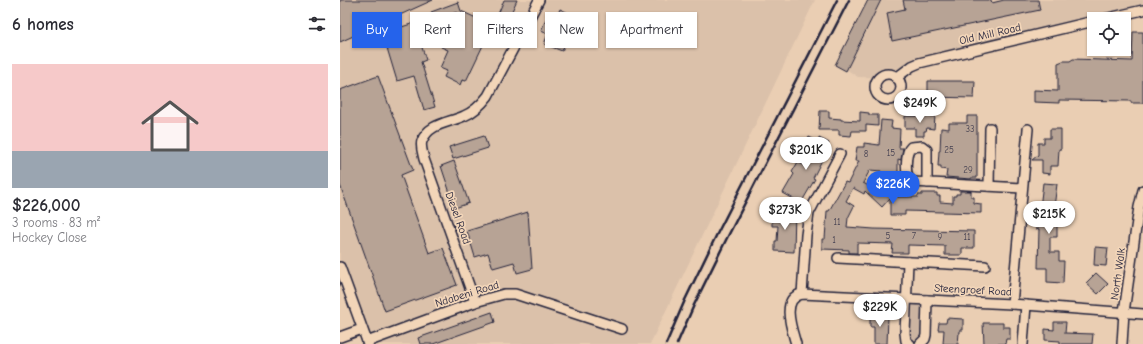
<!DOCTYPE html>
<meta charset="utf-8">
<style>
body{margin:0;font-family:"Comic Neue",sans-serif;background:#f2f2f3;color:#2b2b33;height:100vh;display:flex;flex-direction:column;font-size:15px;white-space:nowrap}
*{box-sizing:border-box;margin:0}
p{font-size:13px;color:#7c7c81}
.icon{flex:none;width:22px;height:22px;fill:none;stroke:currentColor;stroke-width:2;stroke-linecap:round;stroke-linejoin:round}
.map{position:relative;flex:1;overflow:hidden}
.details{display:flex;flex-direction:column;background:#fff;width:340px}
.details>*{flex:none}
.top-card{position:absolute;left:12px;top:12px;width:380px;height:36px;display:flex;gap:8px}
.buttons{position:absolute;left:747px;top:12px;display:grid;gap:8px}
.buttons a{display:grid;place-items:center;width:44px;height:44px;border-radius:0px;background:#fff;box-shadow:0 1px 3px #0004;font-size:20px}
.price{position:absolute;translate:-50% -34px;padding:0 9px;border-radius:14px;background:#fff;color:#222;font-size:13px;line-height:26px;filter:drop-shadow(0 1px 2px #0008)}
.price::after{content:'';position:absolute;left:50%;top:24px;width:12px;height:9px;margin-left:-6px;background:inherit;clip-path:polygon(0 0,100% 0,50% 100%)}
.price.selected{background:#2563eb;color:#fff}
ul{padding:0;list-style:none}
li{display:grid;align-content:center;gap:8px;height:212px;padding:0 12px}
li+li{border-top:1px solid #e1e1e2}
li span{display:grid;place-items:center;height:124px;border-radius:0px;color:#555}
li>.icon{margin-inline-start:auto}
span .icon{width:72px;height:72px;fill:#fffc;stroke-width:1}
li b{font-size:17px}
h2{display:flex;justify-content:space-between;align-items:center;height:48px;padding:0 12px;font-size:17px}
.chip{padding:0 14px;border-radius:0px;background:#fff;box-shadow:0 1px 3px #0004;font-size:14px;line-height:36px}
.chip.selected{background:#2563eb;color:#fff}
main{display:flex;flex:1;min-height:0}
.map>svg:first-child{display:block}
.built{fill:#dbc1aa}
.green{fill:#ccb4a1;stroke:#776b6e}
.building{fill:#b7a395;stroke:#22223b}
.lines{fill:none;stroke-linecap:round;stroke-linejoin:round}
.minor-casing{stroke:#22223b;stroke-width:12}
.minor{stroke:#f2d5b8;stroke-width:9}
.rail{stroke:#22223b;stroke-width:2.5}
.labels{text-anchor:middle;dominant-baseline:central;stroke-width:3.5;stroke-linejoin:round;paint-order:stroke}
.number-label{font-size:9px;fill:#474252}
.street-label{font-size:11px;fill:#22223b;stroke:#f2d5b8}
</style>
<main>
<section class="details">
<h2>6 homes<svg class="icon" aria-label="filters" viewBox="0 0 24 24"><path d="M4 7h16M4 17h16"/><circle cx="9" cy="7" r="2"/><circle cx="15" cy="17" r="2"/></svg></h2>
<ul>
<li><span style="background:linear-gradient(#f6c9c9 70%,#9aa5b1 0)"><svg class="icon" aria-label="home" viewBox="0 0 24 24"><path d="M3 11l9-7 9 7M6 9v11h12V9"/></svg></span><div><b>$226,000</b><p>3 rooms · 83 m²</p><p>Hockey Close</p></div></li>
</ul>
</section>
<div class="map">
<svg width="803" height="344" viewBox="0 0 803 344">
<rect width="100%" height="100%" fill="#eaceb3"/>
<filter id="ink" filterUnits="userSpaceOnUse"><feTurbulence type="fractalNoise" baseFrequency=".025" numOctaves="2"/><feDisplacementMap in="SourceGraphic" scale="8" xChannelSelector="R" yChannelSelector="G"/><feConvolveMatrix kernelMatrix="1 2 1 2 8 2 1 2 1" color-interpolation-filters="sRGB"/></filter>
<g filter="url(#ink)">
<g class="built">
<polygon points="0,0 475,0 310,344 28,344 0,267"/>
<polygon points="528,0 803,0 803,10 764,19 754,19 579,63 556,78 518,77 497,63"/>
</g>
<path class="green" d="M574 303 579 304 583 307V337C577 342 575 343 569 339L570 306Z"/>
<g class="building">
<polygon points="0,0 93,0 0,42"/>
<polygon points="164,0 177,0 166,24 156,19"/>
<polygon points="528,0 541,0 506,71 495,65"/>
<polygon points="563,0 651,0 652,3 664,0 698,0 700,10 552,41 547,13 565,9"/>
<polygon points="118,2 121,11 147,23 152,30 150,35 147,37 126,81 122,80 120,85 104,77 107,71 100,68 108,50 101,47 117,12 94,20 91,12"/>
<polygon points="220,9 237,17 222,51 204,44 208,34 201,31 206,19 214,23"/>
<polygon points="87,19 89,26 86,27 88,35 79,38 86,60 81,62 95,107 84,110 74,76 57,81 44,38 53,35 52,30"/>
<polygon points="793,32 803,32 803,103 791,103 791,101 719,100 719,103 694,102 694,90 718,91 718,63 723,61 730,61 733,59 792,61"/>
<polygon points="38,76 73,170 61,175 89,253 103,248 117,285 45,311 0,185 0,90"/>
<polygon points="588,81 635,81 634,98 588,97"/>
<polygon points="480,111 489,111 489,118 501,119 501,120 520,121 520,112 529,113 529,115 538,115 538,126 526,125 526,131 512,131 511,136 499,135 499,130 479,130"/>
<polygon points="565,116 595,116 594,129 587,128 586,131 584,131 584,136 575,136 575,128 565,128"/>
<polygon points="627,116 637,116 637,178 631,178 631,179 606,177 607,170 601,169 601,166 598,166 599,151 600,151 601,128 609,129 609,123 627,123"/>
<polygon points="541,120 552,121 551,128 560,129 559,148 563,148 561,160 558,159 558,178 541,178 541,171 530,170 523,183 535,189 542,182 558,197 578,197 578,195 582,195 582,193 597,193 597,196 600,196 600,202 613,203 613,196 616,196 616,194 620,194 620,191 631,191 631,197 634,197 634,203 641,204 641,213 565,211 565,215 550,215 550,198 542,207 525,191 524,194 513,188 506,201 514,206 508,218 507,227 534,229 634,231 634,248 622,248 622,255 605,255 605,246 568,245 568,253 552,253 553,244 517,243 517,253 509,253 509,250 482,249 482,239 485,239 487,211 489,211 505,182 508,183 519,161 515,161 517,147 524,147 524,143 539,145"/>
<polygon points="710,129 721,129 721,149 719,149 718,166 710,166 710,174 702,173 702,160 692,160 698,155 698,143 704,143 704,138 710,138"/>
<polygon points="144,136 148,148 113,159 109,147"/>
<polygon points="469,137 479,142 479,138 489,143 482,155 484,156 473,178 475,179 461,203 443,193 454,174 452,172 458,162 466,166 473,153 463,148"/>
<polygon points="114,161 129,203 115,208 101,166"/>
<polygon points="703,183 717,184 713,215 717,215 717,237 710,237 710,252 719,252 719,261 724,261 723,283 707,282 707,268 698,268 699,229 696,230 696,216 699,216"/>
<polygon points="444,210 455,210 454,252 435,251 435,241 437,241 438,226 432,226 432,216 443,216"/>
<polygon points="188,212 192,269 177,273 174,262 153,268 148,253 135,257 127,231"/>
<polygon points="755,247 768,248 766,266 754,265"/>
<polygon points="756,273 768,284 758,294 746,283"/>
<polygon points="152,312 155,322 93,344 80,344 78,338"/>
<polygon points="530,313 540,314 540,316 548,317 547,344 534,344 534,327 530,327"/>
<polygon points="607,318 623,319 623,330 620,330 620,333 619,333 618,344 603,344 604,330 598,330 599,323 606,323"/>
<polygon points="714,322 726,322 725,333 753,334 752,344 720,344 720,341 705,340 705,329 714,330"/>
<polygon points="643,323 663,323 663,327 670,327 670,339 666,339 665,344 644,344"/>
</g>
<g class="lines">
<defs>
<g id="minor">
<polyline points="764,19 803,10"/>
<circle cx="548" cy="87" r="13"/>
<polyline points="556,78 572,66 579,63 754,21"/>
<path d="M587 183V150L582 146 571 147C565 152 565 176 570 181L573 182 682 188"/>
<polyline points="649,186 650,128"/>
<polyline points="498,258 645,266"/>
<polyline points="568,262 565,333 566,341 570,344"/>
<polyline points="0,267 28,344"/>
<polyline points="462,294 466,235 469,213 500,154"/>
<path d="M135 302 84 159C83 154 80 146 82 141 89 123 109 123 124 116 134 112 141 105 148 96L199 0"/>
<polyline points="672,304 688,129"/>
<polyline points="0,337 22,329"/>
<polyline points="27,342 135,302 164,294 175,294 282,329"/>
<path d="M456 344C452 330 440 298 462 294L672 304 803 314"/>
<polyline points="580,344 585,339 586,335 587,300"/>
<polyline points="683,344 686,305"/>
<polyline points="782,344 784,312 799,207 803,190"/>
</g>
</defs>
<use href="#minor" class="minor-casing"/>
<use href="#minor" class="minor"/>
<g class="rail">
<polyline points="326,344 345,300 376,236 497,0"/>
<polyline points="337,344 354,305 386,240 509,0"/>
</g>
</g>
</g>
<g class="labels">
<g class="number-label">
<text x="630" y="129">33</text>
<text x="609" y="150">25</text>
<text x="551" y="153">15</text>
<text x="526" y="154">8</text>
<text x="628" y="170">29</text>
<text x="497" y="222">11</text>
<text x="548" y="236">5</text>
<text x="574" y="236">7</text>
<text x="600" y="237">9</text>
<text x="627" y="237">11</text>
<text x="494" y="240">1</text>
</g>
<g class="street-label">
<text transform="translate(650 34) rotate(-13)">Old Mill Road</text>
<text transform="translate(118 218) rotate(70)">Diesel Road</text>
<text transform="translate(778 274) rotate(-82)">North Walk</text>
<text transform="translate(633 290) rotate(3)">Steengroef Road</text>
<text transform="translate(127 294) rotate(-17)">Ndabeni Road</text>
</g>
</g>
</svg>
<div class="buttons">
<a><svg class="icon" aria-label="locate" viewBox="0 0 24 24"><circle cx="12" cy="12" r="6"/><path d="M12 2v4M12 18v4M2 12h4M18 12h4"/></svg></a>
</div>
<b class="price" style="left:580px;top:124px">$249K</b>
<b class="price" style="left:466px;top:171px">$201K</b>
<b class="price selected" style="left:553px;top:205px">$226K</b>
<b class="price" style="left:445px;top:231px">$273K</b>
<b class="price" style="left:709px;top:235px">$215K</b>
<b class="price" style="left:540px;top:328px">$229K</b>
<div class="top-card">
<a class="chip selected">Buy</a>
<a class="chip">Rent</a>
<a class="chip">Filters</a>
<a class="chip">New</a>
<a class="chip">Apartment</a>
</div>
</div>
</main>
